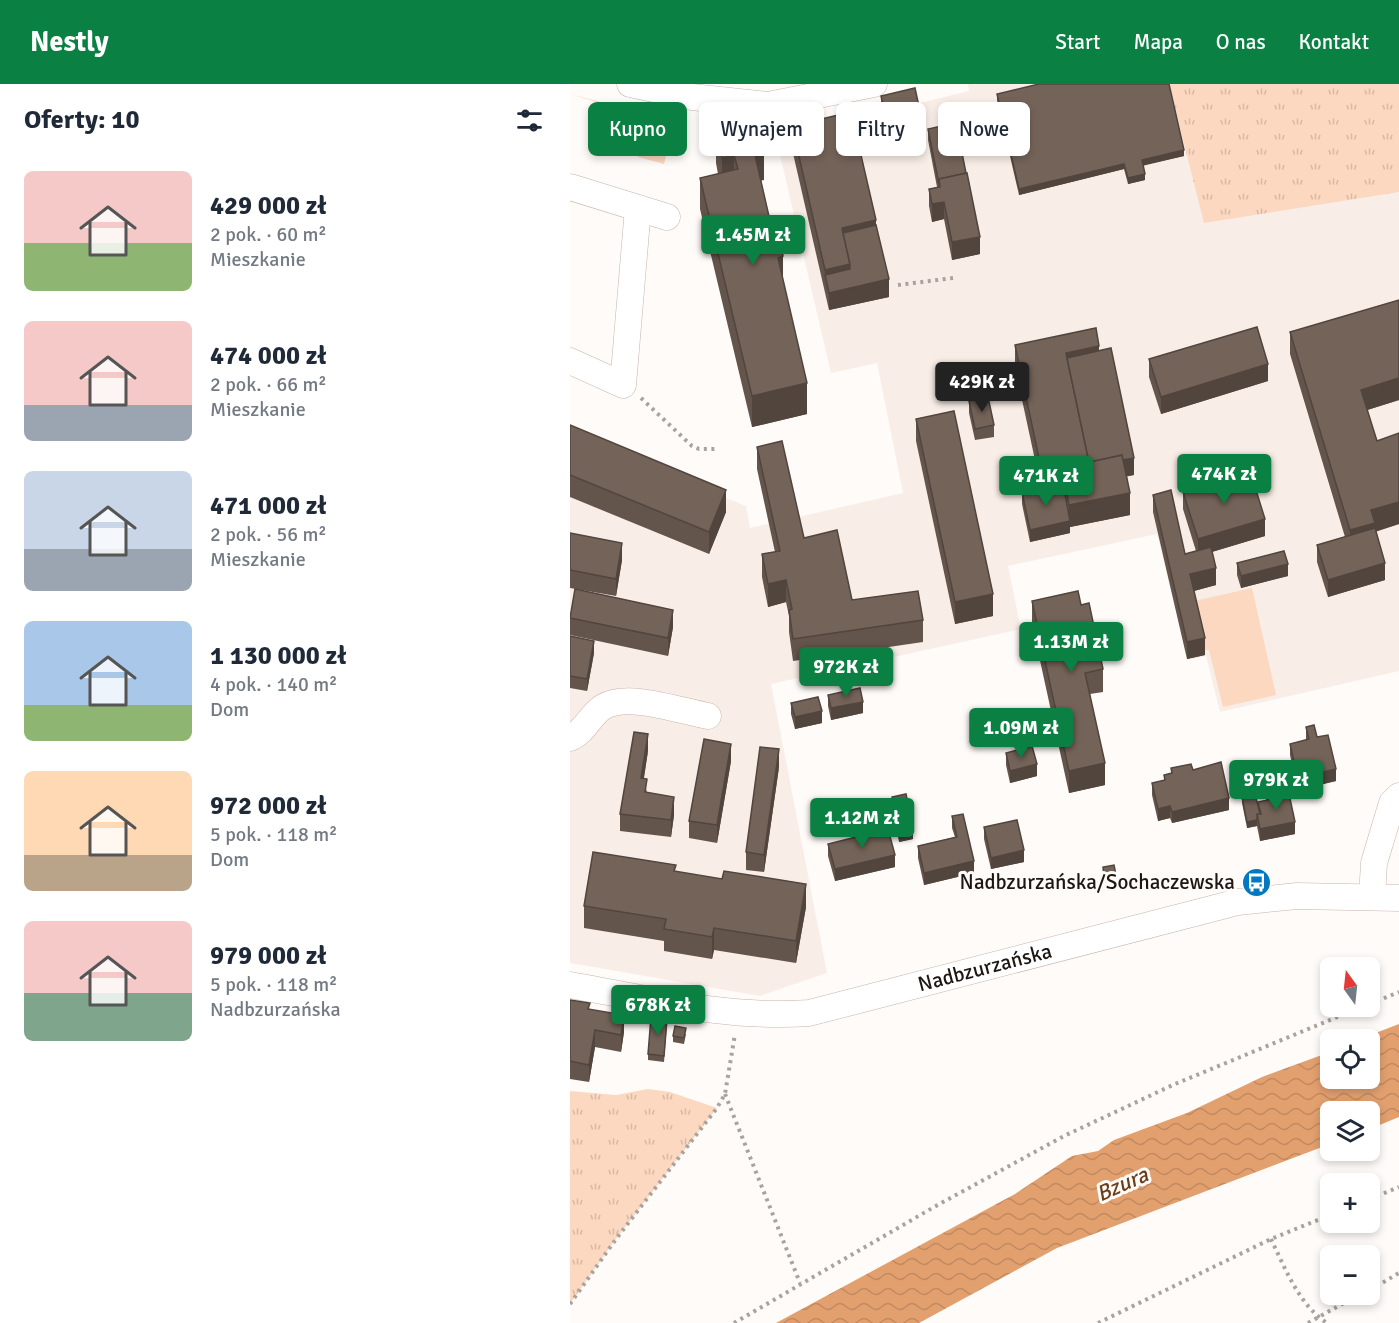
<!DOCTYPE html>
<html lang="pl">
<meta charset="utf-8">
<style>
body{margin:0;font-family:Signika,sans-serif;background:#f2f2f3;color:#1f2937;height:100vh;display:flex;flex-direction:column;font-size:22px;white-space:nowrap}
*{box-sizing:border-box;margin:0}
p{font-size:20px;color:#747a83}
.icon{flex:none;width:33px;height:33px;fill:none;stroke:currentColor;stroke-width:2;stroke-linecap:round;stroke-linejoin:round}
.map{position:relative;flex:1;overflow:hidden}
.sheet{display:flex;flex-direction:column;background:#fff;width:570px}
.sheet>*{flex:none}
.top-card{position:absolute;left:18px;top:18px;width:570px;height:54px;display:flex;gap:12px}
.needle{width:39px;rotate:345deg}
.tools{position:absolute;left:750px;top:873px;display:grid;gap:12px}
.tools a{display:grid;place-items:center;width:60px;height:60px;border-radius:9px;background:#fff;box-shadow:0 3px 9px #0003;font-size:30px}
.price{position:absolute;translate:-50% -51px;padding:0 14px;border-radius:6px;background:#0b8043;color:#fff;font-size:20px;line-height:39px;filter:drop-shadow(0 2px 3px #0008)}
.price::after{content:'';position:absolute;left:50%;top:36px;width:18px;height:14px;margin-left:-9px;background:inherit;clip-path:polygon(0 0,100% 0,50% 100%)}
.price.on{background:#222;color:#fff}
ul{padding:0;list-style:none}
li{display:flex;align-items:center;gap:18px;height:150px;padding:0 24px}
li span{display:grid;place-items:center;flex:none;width:168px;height:120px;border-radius:9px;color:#555}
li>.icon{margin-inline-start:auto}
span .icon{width:72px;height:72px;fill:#fffc;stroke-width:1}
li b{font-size:26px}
h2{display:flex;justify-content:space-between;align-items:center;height:72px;padding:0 24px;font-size:26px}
.tag{padding:0 21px;border-radius:9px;background:#fff;box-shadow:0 3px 9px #0003;font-size:21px;line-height:54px}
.tag.on{background:#0b8043;color:#fff}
header{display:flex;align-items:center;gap:36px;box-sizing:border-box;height:84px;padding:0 30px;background:#0b8043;color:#fff}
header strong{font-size:28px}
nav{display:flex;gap:33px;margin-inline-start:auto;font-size:21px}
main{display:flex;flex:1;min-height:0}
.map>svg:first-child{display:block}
.built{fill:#f9eee7}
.grass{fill:url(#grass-tufts)}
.garden{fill:#fcd8c0}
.water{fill:url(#water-waves)}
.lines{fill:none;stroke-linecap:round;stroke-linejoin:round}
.minor-casing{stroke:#c8b5a9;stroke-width:27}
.path{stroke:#a8a39f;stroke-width:4;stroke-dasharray:3 4.5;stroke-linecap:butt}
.minor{stroke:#fff;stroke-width:26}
.wall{fill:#64554c}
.shaded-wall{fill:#51453e}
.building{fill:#746358;stroke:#51453e;stroke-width:1.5}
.labels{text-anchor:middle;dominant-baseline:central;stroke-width:6;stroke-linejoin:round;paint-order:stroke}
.poi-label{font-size:21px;fill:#1d1612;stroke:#fffbf8;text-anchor:end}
.street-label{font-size:21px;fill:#1d1612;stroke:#fffbf8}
.water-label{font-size:22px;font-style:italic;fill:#6b3e1b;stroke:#fffbf8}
</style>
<header>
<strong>Nestly</strong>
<nav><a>Start</a><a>Mapa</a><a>O nas</a><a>Kontakt</a></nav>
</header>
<main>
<section class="sheet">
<h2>Oferty: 10<svg class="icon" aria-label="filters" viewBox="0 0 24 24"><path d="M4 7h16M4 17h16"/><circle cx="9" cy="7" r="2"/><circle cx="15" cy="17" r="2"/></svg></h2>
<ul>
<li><span style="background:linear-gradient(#f6c9c9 60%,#8fb573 0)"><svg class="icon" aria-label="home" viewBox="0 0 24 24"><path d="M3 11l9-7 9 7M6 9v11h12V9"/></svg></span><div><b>429 000 zł</b><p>2 pok. · 60 m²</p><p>Mieszkanie</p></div></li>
<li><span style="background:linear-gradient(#f6c9c9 70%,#9aa5b1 0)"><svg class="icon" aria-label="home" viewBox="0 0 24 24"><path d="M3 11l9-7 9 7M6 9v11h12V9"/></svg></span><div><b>474 000 zł</b><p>2 pok. · 66 m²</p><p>Mieszkanie</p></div></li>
<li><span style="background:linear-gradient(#c9d6e8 65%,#9aa5b1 0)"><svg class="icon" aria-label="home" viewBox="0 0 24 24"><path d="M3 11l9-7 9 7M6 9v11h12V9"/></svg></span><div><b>471 000 zł</b><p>2 pok. · 56 m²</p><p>Mieszkanie</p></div></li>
<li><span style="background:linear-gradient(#a9c7e8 70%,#8fb573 0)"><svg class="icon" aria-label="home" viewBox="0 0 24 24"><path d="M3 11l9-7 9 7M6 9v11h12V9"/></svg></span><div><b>1 130 000 zł</b><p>4 pok. · 140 m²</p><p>Dom</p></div></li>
<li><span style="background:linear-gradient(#ffd9b3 70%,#b9a48a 0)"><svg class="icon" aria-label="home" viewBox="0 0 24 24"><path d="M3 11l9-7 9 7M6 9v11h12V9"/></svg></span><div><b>972 000 zł</b><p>5 pok. · 118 m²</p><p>Dom</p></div></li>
<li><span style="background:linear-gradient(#f6c9c9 60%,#7fa58c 0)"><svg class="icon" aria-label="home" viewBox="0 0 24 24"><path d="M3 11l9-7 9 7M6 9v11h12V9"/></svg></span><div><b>979 000 zł</b><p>5 pok. · 118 m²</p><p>Nadbzurzańska</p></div></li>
</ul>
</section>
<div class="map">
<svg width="829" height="1239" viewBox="0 0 829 1239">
<defs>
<pattern id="grass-tufts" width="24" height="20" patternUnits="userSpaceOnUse" patternTransform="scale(1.5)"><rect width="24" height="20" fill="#fcd8c0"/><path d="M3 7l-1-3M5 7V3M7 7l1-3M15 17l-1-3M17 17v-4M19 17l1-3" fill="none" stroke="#d8b9a4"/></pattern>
<pattern id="water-waves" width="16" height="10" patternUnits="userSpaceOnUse" patternTransform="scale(1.5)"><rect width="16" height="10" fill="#e3a06f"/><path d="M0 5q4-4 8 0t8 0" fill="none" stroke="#c2895f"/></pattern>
</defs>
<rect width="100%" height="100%" fill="#fffbf8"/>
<polygon class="built" points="398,0 600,0 829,108 829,587 650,628 636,572 618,576 587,450 438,482 451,545 201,600 257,889 190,912 0,879 0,353 176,422 180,444 333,409 307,279 261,289 206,54 399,7"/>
<g class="grass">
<polygon points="599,0 829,0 829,108 634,139"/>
<polygon points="0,10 88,33 100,23 105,32 105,39 94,80 68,73 80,34"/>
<polygon points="78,1005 100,1008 147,1024 46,1155 0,1220 0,1007 46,1011"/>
</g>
<polygon class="garden" points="682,504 706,611 653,623 639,566 635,566 624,517"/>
<polygon class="water" points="829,940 829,1033 800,1045 800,1028 760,1028 760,1060 487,1164 349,1239 206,1239 445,1110 502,1072 528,1067 544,1056 617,1029 692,993 760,968 760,994 800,994 800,956 790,955"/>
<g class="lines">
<defs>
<g id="minor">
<polyline points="60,0 122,13 198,21 304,0"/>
<polyline points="0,103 97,133"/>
<polyline points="0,277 53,301 68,124"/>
<path d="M0 654C15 648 20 631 33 623 58 608 110 627 138 632"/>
<polyline points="802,813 804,779 822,719 829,712"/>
<path id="s1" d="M0 901C79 915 159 935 239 929L668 818 727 812 829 814"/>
</g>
</defs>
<use href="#minor" class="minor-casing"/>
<g class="path">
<polyline points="328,201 383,194"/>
<polyline points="71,314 122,362 129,365 148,365"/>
<polyline points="800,920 829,908"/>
<polyline points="155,1010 230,1199"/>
<polyline points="800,1115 829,1103"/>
<path d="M701 1155C715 1184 729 1221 757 1239"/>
<polyline points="800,1206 829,1189"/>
<polyline points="0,1220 46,1155 147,1024 155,1010 165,950"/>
<polyline points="164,1239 364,1123 494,1052 605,1000 794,922"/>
<polyline points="528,1239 701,1155 760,1131"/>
<polyline points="738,1239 790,1210"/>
</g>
<use href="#minor" class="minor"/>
</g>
<g class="wall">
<polygon points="427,10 614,72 573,81 575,96 558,100 554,85 449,111 427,16"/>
<polygon points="311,12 351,63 317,71 311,43"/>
<polygon points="222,42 306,141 319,213 259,226 222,65"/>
<polygon points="358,45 410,170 382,176 374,135 362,138 359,122 359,105 367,103 358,56"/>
<polygon points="146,48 194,96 191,96 213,198 237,330 182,343 130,125 130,94 148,90 146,79"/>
<polygon points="829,216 829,316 797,326 807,357 829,349 829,440 806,447 815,496 758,513 747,478 747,461 775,453 720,270 720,248"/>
<polygon points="445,261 529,267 564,391 557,392 560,431 500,443 500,449 460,458 452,420 452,408 471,404 445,283"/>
<polygon points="579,275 698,297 591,330 579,293"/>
<polygon points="399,317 424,341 424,353 405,356 399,329"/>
<polygon points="346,335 423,532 385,540 346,357"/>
<polygon points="0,341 156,428 139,470 0,413"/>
<polygon points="187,363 234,454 282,516 353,536 353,558 223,577 219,548 219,532 216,518 198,523 192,493 192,470 205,468 187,385"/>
<polygon points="613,408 695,452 642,468 646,501 624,507 635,571 617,575 583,428 583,411 615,470 626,467 613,425"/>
<polygon points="0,449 52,476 46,512 0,504"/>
<polygon points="667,479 718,492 671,504 667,491"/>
<polygon points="462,517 511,521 533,585 533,608 520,610 535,701 499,709 462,540"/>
<polygon points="0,532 103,543 98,572 0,551"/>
<polygon points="0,552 24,569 17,607 0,604"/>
<polygon points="258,611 293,629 261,636 258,622"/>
<polygon points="221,619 252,639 225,645 221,630"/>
<polygon points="736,643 747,653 766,697 728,706 720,671 720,660 736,656"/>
<polygon points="78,667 74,694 77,709 104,731 101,753 50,747 50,730"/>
<polygon points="436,669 467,692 440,699 436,681"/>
<polygon points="161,677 147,759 119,754 119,737"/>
<polygon points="209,683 194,788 176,786 176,768"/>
<polygon points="601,684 623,686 659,726 602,739 600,734 588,737 582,711 582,699 594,697 594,691 601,689"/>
<polygon points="696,709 710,712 725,750 690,757 687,742 677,744 672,719 672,713 688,724 688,718 696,716"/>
<polygon points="322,713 343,755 329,758 322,725"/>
<polygon points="382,732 404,789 354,801 348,774 348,762 385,753 382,744"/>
<polygon points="414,743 454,778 421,785 414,755"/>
<polygon points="258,760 325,783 265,797 258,772"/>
<polygon points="533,783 546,791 546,797 534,799"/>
<polygon points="106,787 236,823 226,879 144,866 142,875 94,867 94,857 14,844 14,822"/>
<polygon points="0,916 20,925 54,948 51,968 25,963 19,998 0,995"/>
<polygon points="97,940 94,978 78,976 78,970"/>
<polygon points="116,950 114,960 103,958 103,952"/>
</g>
<g class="shaded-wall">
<polygon points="351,32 351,63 317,71 317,40"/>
<polygon points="194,65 194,96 184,98 184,67"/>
<polygon points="614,66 614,72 572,82 572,76"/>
<polygon points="164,71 164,102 152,105 152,74"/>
<polygon points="554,80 554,85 449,111 449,105"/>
<polygon points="575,90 575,96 558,100 558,94"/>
<polygon points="374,118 374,135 362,138 362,120"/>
<polygon points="306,136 306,158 276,165 272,144"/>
<polygon points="410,153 410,170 382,176 382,158"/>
<polygon points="213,172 213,203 208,174"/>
<polygon points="280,180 280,202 255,191 255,186"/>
<polygon points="319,195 319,213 259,226 259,209"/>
<polygon points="529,262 529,284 500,290 496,269"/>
<polygon points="698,280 698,297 591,330 591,313"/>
<polygon points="829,294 829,316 791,328 791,306"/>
<polygon points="237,299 237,330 182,343 182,312"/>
<polygon points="564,374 564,391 519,400 519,383"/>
<polygon points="493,389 493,411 473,416 473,393"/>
<polygon points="156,406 156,428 139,470 139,448"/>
<polygon points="560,409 560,431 500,443 500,449 460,458 460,446 499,437 499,421"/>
<polygon points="829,418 829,440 805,448 780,469 780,446 801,426"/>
<polygon points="695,435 695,452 628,472 628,455"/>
<polygon points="52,459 52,476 46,512 46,495"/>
<polygon points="815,479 815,496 758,513 758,496"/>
<polygon points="718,480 718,492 671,504 671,492"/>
<polygon points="646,484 646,501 620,508 620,490"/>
<polygon points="216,496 216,518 198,523 198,500"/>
<polygon points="423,510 423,532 385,540 385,518"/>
<polygon points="103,526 103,543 98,572 98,554"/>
<polygon points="635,554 635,571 617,575 617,558"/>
<polygon points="24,557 24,569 17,607 17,595"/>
<polygon points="293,618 293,629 261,636 261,624"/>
<polygon points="252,627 252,639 225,645 225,633"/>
<polygon points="78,650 78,667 71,711 71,694"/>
<polygon points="161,660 161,677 147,759 147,741"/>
<polygon points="209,665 209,683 194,788 194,771"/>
<polygon points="535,679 535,701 499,709 499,687"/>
<polygon points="467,680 467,692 440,699 440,687"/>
<polygon points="766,685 766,697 728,706 728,694"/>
<polygon points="104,713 104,731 101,753 101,736"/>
<polygon points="659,714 659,726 602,739 602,728"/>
<polygon points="600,722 600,734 588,737 588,725"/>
<polygon points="687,736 687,742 677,744 677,738"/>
<polygon points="725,738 725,750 690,757 690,745"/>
<polygon points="343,744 343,755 329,758 329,747"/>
<polygon points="454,766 454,778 421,785 421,774"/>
<polygon points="325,771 325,783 265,797 265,785"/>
<polygon points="404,777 404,789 354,801 354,789"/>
<polygon points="236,800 236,823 226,879 226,857"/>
<polygon points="144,844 144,866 142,875 142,853"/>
<polygon points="54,931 54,948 51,968 51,951"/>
<polygon points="25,946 25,963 19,998 19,981"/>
</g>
<g class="building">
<polygon points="469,0 599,0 614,66 572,76 575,90 558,94 554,80 449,105 427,10"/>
<polygon points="345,4 351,32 317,40 311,12"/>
<polygon points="281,28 306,136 272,144 280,180 255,186 222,42"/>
<polygon points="187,38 194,65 184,67 204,154 209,152 213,172 208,174 237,299 182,312 130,94 168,85 164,71 152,74 146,48"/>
<polygon points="386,39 396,89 369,95 369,100 358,45"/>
<polygon points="397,89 410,153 382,158 374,118 362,120 359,105 370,103 369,95"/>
<polygon points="306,141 319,195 259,209 255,191 280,185 280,180 273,149"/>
<polygon points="829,216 829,294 791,306 807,357 829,349 829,418 801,426 805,439 780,446 720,248"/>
<polygon points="687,243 698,280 591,313 579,275"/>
<polygon points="526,244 529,262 496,269 519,378 552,371 560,409 499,421 493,389 473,393 445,261"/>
<polygon points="541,264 564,374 553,376 552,371 519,378 497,274"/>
<polygon points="418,313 424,341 405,345 399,317"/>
<polygon points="384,327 423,510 385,518 346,335"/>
<polygon points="0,341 156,406 139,448 0,391"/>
<polygon points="212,357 234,454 267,446 282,516 348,507 353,536 223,555 219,526 222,525 216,496 198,500 192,470 210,467 187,363"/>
<polygon points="680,387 695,435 628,455 613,408"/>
<polygon points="493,400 500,437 460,446 452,408"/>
<polygon points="601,406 615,470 641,463 646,484 620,490 635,554 617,558 583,411"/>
<polygon points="805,444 815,479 758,496 747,461"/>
<polygon points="0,449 52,459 46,495 0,486"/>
<polygon points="714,467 718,480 671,492 667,479"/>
<polygon points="5,505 103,526 98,554 0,534"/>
<polygon points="508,507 511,521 519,519 533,585 515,589 535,679 499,687 462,517"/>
<polygon points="0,552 24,557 17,595 0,592"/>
<polygon points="290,604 293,618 261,624 258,611"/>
<polygon points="248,613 252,627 225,633 221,619"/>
<polygon points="744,641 747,653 758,651 766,685 728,694 720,660 739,655 736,643"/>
<polygon points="64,648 78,650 71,694 77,695 75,708 104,713 101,736 50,730"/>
<polygon points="134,655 161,660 147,741 119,737"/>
<polygon points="462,662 467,680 440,687 436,669"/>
<polygon points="190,663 209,665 194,771 176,768"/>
<polygon points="651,678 659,714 602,728 600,722 588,725 582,699 595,696 594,691 602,689 601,684 621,680 623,686"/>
<polygon points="708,706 710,712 719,710 725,738 690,745 687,730 691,730 688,718 698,716 696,709"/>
<polygon points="336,710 343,744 329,747 322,713"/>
<polygon points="685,710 690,730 687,730 687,736 677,738 672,713"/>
<polygon points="393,730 404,777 354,789 348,762 387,753 382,732"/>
<polygon points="447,736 454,766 421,774 414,743"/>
<polygon points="318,745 325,771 265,785 258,760"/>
<polygon points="23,768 106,781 104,787 152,795 154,787 236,800 226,857 144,844 142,853 94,845 96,835 14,822"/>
<polygon points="544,781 546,791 534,793 533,783"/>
<polygon points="0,916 20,919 18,925 54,931 51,951 25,946 19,981 0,977"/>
<polygon points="81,933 97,935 94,972 78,970"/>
<polygon points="105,942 116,944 114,954 103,952"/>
</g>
<defs>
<symbol id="bus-disc" viewBox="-11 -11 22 22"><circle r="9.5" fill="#0378c2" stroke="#fffbf8"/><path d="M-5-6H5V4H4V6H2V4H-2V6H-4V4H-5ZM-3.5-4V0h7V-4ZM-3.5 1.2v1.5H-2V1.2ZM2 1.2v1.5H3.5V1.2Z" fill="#fff"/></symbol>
</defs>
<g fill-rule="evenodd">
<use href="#bus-disc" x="670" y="782" width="33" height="33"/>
</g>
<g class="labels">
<g class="poi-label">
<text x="665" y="798">Nadbzurzańska/Sochaczewska</text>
</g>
<g class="street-label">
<text stroke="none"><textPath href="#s1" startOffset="423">Nadbzurzańska</textPath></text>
</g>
<g class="water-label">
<text transform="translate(552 1100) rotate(-24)">Bzura</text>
</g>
</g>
</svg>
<div class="tools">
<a><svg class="needle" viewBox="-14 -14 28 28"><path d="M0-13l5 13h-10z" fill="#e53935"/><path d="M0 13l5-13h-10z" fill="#747a83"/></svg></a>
<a><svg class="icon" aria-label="locate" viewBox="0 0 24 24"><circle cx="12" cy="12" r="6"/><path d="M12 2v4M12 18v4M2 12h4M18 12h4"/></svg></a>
<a><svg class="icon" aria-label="layers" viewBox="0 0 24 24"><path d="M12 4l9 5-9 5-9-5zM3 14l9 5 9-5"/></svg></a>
<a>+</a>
<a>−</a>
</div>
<b class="price" style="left:183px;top:182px">1.45M zł</b>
<b class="price on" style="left:412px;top:329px">429K zł</b>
<b class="price" style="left:654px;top:421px">474K zł</b>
<b class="price" style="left:476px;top:423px">471K zł</b>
<b class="price" style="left:501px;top:589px">1.13M zł</b>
<b class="price" style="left:276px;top:614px">972K zł</b>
<b class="price" style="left:451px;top:675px">1.09M zł</b>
<b class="price" style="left:706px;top:727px">979K zł</b>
<b class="price" style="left:292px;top:765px">1.12M zł</b>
<b class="price" style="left:88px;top:952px">678K zł</b>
<div class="top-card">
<a class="tag on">Kupno</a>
<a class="tag">Wynajem</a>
<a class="tag">Filtry</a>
<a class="tag">Nowe</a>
</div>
</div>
</main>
